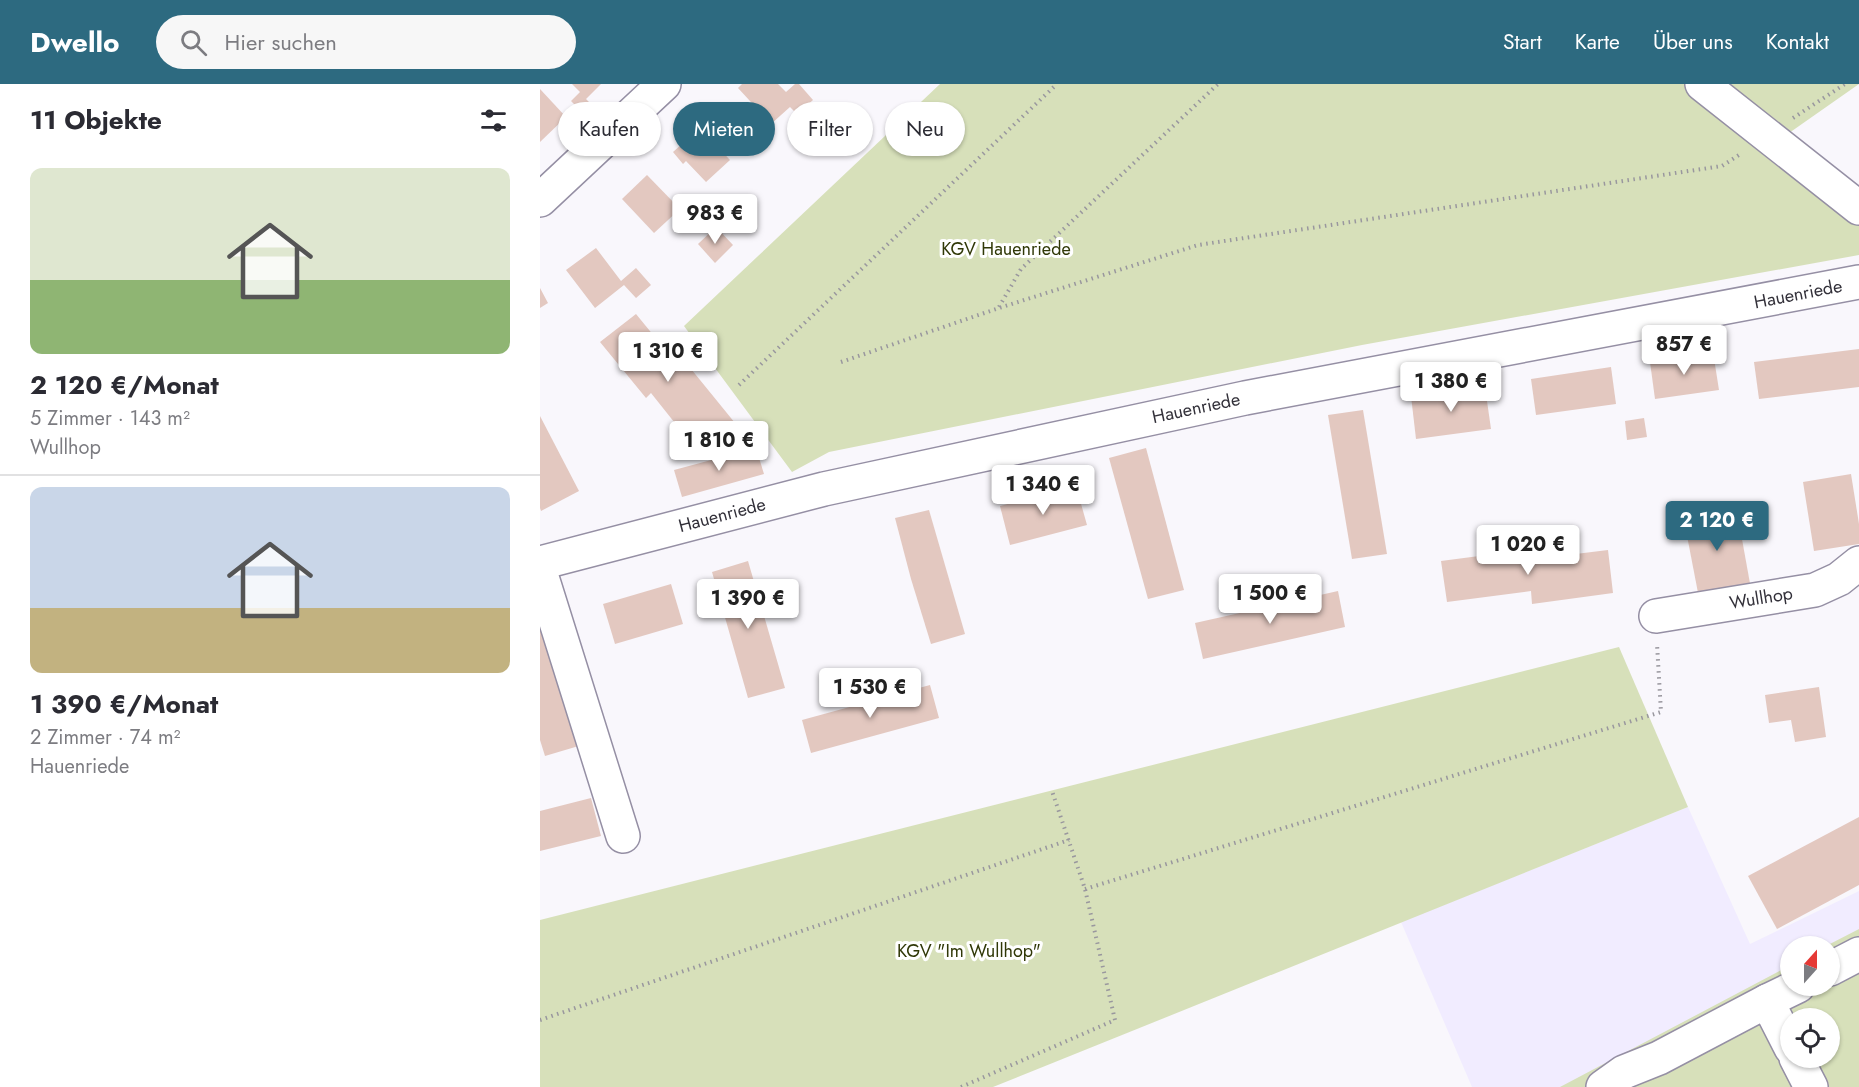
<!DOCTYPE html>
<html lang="de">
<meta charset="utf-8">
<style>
body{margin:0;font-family:Jost,sans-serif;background:#f7f7f7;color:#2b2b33;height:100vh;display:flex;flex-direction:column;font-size:22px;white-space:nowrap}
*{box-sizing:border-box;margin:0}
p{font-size:20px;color:#7c7c81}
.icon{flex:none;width:33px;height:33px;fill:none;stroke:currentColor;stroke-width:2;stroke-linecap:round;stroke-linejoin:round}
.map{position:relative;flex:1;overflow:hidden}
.sheet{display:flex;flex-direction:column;background:#fff;width:540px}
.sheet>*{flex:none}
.top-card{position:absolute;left:18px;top:18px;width:570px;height:54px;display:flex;gap:12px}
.needle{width:39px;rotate:21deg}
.buttons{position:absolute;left:1240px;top:852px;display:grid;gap:12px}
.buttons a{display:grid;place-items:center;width:60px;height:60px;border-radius:50%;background:#fff;box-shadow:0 2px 4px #0004;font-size:30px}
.price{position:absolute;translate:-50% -51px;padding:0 14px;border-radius:6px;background:#fff;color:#222;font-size:20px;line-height:39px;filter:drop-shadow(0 2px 3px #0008)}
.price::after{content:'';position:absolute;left:50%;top:36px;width:18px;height:14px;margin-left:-9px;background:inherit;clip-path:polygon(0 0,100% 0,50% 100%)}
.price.selected{background:#2d6a80;color:#fff}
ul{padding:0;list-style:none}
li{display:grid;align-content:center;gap:12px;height:318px;padding:0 30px}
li+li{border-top:2px solid #e1e1e2}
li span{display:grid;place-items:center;height:186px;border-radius:12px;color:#555}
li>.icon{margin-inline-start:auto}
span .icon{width:108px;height:108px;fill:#fffc;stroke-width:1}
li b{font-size:26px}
h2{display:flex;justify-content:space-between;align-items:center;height:72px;padding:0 30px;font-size:26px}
.tag{padding:0 21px;border-radius:27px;background:#fff;box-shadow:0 2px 4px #0004;font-size:21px;line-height:54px}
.tag.selected{background:#2d6a80;color:#fff}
header{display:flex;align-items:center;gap:36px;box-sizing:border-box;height:84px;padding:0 30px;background:#2d6a80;color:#fff}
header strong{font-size:28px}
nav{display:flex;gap:33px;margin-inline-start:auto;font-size:21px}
.search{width:420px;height:54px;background:#f7f7f7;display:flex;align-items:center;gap:15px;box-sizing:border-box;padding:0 21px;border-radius:33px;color:#7c7c81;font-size:22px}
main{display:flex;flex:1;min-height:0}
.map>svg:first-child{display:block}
.built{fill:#f1ecff;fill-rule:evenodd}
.green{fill:#d7e0ba;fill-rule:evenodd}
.building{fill:#e3c8c0}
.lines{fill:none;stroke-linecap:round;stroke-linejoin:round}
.minor-casing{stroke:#958fa4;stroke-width:36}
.path{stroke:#99979e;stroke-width:4;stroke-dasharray:1.5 4.5;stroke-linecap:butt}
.minor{stroke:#fff;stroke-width:33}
.labels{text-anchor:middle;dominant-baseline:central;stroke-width:6;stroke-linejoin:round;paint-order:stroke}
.park-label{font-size:18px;fill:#303807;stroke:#fff}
.street-label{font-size:18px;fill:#323039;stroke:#fff}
</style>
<header>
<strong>Dwello</strong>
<div class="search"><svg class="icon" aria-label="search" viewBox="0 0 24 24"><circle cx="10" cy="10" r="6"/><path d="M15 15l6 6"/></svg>Hier suchen</div>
<nav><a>Start</a><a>Karte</a><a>Über uns</a><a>Kontakt</a></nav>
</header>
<main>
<section class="sheet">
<h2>11 Objekte<svg class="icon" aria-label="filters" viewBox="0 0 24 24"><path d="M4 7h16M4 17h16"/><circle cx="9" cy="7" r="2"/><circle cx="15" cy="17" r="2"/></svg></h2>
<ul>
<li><span style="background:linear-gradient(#dfe7d0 60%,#8fb573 0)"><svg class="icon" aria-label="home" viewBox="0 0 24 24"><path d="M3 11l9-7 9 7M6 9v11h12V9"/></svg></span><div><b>2 120 €/Monat</b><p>5 Zimmer · 143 m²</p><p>Wullhop</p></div></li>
<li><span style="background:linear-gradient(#c9d6e8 65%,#c2b280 0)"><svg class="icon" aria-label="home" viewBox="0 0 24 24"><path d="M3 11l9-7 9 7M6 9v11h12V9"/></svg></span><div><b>1 390 €/Monat</b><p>2 Zimmer · 74 m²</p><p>Hauenriede</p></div></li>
</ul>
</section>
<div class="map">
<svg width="1319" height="1003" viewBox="0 0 1319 1003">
<rect width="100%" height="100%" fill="#f9f7fc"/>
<path class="built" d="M1148 723 1210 860 1319 807V1003H932L861 838ZM1251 862H1290V902H1251ZM1251 934H1290V974H1251Z"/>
<g class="green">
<polygon points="400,0 1319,0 1229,63 1319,134 1319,171 822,261 289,368 252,388 144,242"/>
<polygon points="1079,563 1148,723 453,1003 0,1003 0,836"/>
<path d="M1319 845V1003H1020L1251 881V902H1290V862H1286ZM1251 934H1290V974H1251Z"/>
</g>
<g class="building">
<polygon points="32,0 61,0 46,15 52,21 43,29 31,17 40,8"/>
<polygon points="202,0 238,0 246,8 255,0 259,0 273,16 257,30 250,23 231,40 198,4"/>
<polygon points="0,5 26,33 0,58"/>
<polygon points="160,44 190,76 166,98 146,77 143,80 133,68"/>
<polygon points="107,91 140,125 114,149 82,115"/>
<polygon points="176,143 193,161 175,179 158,160"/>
<polygon points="56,164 81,197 96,184 111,201 96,214 84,201 55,224 26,186"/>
<polygon points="0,204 8,219 0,224"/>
<polygon points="96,230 141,285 147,280 195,339 158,368 111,309 106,314 60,258"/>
<polygon points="1319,265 1319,303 1219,315 1214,278"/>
<polygon points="1173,268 1179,306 1115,315 1110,278"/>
<polygon points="1071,283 1076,320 996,331 991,295"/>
<polygon points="945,303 951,345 876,355 871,312"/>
<polygon points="823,326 847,470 812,475 788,331"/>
<polygon points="0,332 39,407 1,427 0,424"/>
<polygon points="1104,334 1107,353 1087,356 1085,337"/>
<polygon points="216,364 224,390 142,413 134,386"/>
<polygon points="606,364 644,506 608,515 569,374"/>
<polygon points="1311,390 1319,440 1319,460 1274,467 1263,398"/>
<polygon points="536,402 547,441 470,461 460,422"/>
<polygon points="1196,422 1211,505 1159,514 1143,431"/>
<polygon points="389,426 425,550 391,560 371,495 355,434"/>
<polygon points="985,466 987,476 1068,466 1073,509 992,520 991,507 907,518 901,477"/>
<polygon points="208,477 245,604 208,614 172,488"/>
<polygon points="131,500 143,540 75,560 63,520"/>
<polygon points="798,507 805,543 663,575 655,539"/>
<polygon points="0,534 42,661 5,672 0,656"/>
<polygon points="390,601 399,634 271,669 262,636"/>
<polygon points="1279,603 1286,653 1255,658 1251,636 1229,639 1225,611"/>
<polygon points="51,714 61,752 0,767 0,727"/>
<polygon points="1319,733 1319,801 1237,845 1208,792"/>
</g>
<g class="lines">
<defs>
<g id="minor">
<polyline points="1162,0 1319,124"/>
<polyline points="0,116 124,0"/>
<polyline points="0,479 284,405 705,314 1319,198"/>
<polyline points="0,487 83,752"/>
<polyline points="1116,532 1275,506 1299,495 1319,479"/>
<polyline points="1290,885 1319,870"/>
<polyline points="1227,917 1258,902"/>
<polyline points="1256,974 1271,1003"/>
<polyline points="1063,1003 1084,988 1119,974 1227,917 1251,964"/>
</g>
</defs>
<use href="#minor" class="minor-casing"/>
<g class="path">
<polyline points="1253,34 1305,0"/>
<polyline points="459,223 481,185 678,0"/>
<polyline points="301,278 459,224 658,161 1182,82 1202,69"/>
<polyline points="199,301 517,0"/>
<polyline points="545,805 1121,628 1117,560"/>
<polyline points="0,936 529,756"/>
<polyline points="421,1003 575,936 545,805 512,707"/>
</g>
<use href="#minor" class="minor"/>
</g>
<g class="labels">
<g class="park-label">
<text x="466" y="165">KGV Hauenriede</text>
<text x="429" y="867">KGV "Im Wullhop"</text>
</g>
<g class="street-label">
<text transform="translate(1258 210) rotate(-11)">Hauenriede</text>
<text transform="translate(656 324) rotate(-12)">Hauenriede</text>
<text transform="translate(182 431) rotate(-15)">Hauenriede</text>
<text transform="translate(1221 514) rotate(-9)">Wullhop</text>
</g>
</g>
</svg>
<div class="buttons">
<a><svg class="needle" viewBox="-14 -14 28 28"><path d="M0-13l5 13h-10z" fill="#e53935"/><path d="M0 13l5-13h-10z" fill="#7c7c81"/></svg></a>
<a><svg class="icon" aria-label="locate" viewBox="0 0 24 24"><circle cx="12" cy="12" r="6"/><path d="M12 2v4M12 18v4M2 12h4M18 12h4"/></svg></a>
</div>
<b class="price" style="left:175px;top:161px">983 €</b>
<b class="price" style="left:1144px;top:292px">857 €</b>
<b class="price" style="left:128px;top:299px">1 310 €</b>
<b class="price" style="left:911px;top:329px">1 380 €</b>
<b class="price" style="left:179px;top:388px">1 810 €</b>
<b class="price" style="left:503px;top:432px">1 340 €</b>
<b class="price selected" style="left:1177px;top:468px">2 120 €</b>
<b class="price" style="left:988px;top:492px">1 020 €</b>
<b class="price" style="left:730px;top:541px">1 500 €</b>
<b class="price" style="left:208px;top:546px">1 390 €</b>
<b class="price" style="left:330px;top:635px">1 530 €</b>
<div class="top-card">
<a class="tag">Kaufen</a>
<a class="tag selected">Mieten</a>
<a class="tag">Filter</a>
<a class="tag">Neu</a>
</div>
</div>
</main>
